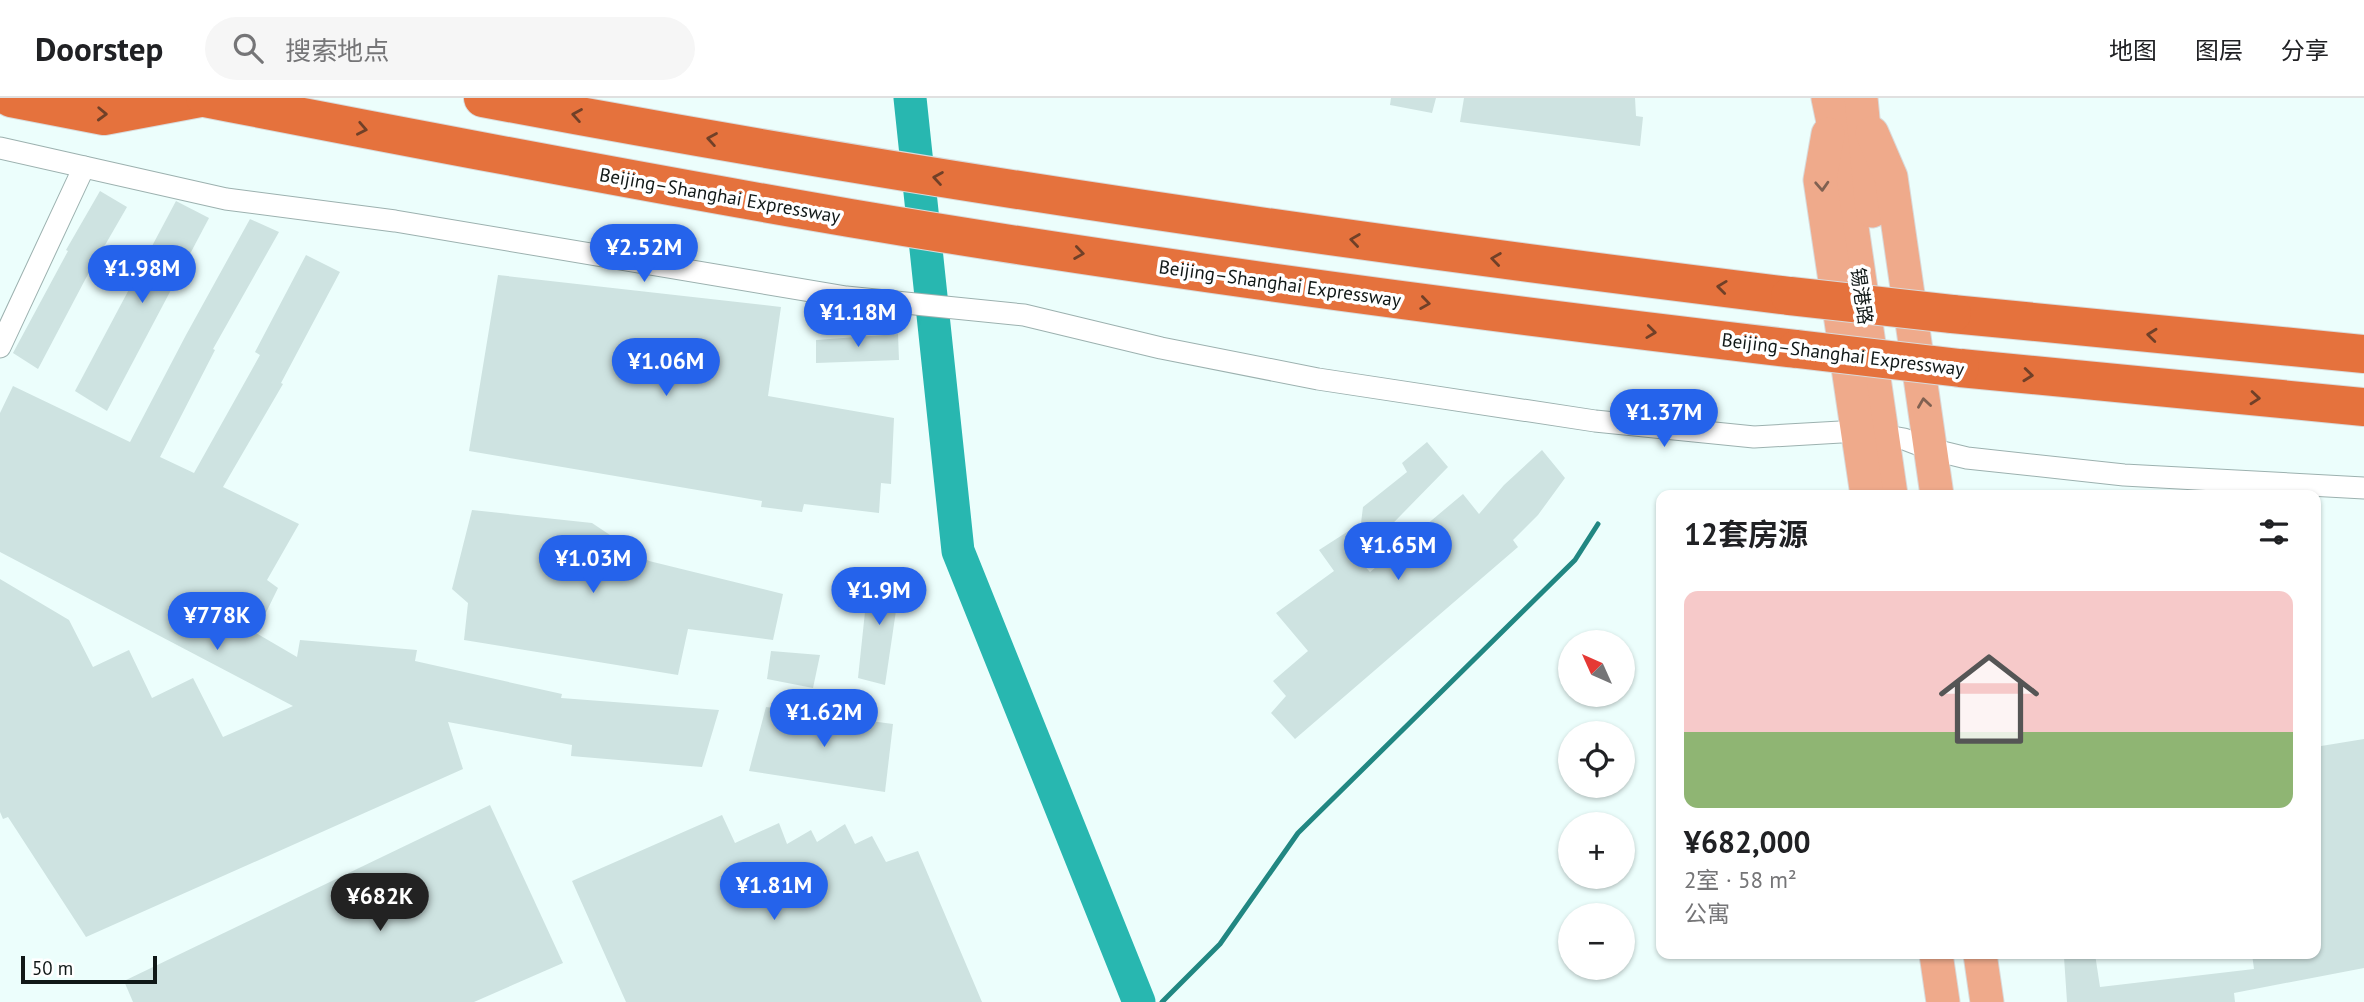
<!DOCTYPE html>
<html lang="zh">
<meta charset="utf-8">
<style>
body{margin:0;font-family:"PT Sans","Noto Sans SC",sans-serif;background:#f6f6f6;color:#202124;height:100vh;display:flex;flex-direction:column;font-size:26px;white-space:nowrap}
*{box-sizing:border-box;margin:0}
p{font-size:23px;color:#757577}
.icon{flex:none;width:38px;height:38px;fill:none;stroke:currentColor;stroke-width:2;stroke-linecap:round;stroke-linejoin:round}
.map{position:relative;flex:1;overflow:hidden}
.drawer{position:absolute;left:1656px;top:392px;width:665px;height:469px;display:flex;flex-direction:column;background:#fff;border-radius:14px;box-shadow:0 2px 5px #0004}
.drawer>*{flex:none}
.needle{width:46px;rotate:315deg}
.tools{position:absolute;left:1558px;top:532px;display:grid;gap:14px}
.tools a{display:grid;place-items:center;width:77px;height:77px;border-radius:50%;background:#fff;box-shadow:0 2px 5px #0004;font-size:35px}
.scale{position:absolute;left:21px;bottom:18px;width:136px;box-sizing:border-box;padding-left:7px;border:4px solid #101817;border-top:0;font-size:19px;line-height:24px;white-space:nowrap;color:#101817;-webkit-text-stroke:5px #fff;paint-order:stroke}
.price{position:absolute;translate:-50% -60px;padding:0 16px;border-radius:24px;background:#2563eb;color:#fff;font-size:23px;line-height:46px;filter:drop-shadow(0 2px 4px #0008)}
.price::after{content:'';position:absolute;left:50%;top:42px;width:21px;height:16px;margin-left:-10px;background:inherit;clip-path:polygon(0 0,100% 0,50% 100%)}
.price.active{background:#222;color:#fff}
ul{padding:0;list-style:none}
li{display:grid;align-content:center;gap:14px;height:371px;padding:0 28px}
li+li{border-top:2px solid #e0e0e0}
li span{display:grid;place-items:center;height:217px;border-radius:14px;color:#555}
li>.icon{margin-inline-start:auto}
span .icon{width:126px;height:126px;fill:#fffc;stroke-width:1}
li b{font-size:30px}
h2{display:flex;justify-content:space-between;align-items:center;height:84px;padding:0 28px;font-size:30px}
header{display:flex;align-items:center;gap:42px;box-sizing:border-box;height:98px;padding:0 35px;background:#fff;border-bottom:2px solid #e0e0e0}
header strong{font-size:33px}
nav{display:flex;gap:38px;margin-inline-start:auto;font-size:24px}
.search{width:490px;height:63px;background:#f6f6f6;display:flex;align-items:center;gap:18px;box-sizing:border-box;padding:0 24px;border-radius:38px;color:#757577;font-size:26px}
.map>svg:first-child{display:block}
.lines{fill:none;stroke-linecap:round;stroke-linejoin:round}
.stream{stroke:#218782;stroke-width:5}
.river{stroke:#28b7b0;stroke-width:33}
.building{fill:#cee3e1}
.street-casing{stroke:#9cb1af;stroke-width:23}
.primary-casing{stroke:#d9dada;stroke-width:35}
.highway-casing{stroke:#d9dada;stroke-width:40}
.street{stroke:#fff;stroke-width:21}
.primary{stroke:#efaa8b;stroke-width:33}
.highway{stroke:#e5723d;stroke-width:38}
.highway-bridge-casing{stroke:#d9dada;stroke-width:40;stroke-linecap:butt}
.highway-bridge{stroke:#e5723d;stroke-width:38}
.oneway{stroke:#704028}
.oneway2{stroke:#806151}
.labels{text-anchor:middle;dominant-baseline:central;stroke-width:7;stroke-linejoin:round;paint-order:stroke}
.street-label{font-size:19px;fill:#101817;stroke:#fff}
</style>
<header>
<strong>Doorstep</strong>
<div class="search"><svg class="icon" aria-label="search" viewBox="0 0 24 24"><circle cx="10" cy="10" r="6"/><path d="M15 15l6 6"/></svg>搜索地点</div>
<nav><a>地图</a><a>图层</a><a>分享</a></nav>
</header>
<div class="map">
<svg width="2364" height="904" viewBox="0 0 2364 904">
<rect width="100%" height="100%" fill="#ecfefc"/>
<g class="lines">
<polyline class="stream" points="1162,904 1220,846 1298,735 1575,462 1598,426"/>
<polyline class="river" points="910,0 958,453 1139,904"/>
</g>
<g class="building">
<polygon points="1391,0 1436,0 1432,15 1390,7"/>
<polygon points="1464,0 1635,0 1636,18 1643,19 1640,48 1460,24"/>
<polygon points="100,93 127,109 86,180 38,271 13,255 68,153 66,152"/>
<polygon points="176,103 209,120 107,313 75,293"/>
<polygon points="250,121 279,134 213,251 215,252 160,359 194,375 260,257 255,254 306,157 340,174 281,285 283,286 223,389 299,426 267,482 278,490 256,535 297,559 300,542 417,552 415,563 562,596 561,600 719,612 702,669 571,658 572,647 448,624 463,671 86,839 8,719 3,721 0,714 0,481 69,522 93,569 129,552 152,600 193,580 223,639 293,608 0,454 0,315 13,288 130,344 186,237"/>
<polygon points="498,177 781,209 768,298 894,320 891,386 881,385 879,415 804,406 802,414 761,409 762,403 469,353"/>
<polygon points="898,236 899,262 816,265 816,242"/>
<polygon points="1427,344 1448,369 1358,461 1370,474 1463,396 1479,416 1504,387 1542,352 1565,380 1538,417 1513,442 1518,449 1295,641 1271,615 1286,598 1273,583 1308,553 1276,515 1334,473 1319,452 1361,425 1363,409 1407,374 1402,365"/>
<polygon points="472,412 592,425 649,463 783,496 773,542 688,531 678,577 464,542 468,505 452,491"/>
<polygon points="869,476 901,479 885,587 858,580"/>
<polygon points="771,553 820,557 813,590 767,581"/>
<polygon points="766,609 893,626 885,694 749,673"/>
<polygon points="2364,641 2364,870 2234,895 2235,904 2067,904 2064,859 2095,856 2100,889 2254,871 2252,856 2315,856 2315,649"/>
<polygon points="490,707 563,865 474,904 133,904 124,883"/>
<polygon points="722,717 735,745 779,725 787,746 811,732 817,744 845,726 855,746 872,738 886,764 918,753 982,904 626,904 572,783"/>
</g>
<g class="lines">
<defs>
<g id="street">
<polyline points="0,50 226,101 395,123 846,199 1024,217 1161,250 1318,281 1595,323 1754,339 1858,333 1904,341 1930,351 1967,360 2124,377 2364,390"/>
<polyline points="0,249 84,69"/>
</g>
<g id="primary">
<polyline points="1828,0 1845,81 1891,397"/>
<polyline points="1861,0 1872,113"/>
<polyline points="1872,35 1891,79 1937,397"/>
<polyline points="1828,36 1820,82 1867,397"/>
<polyline points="1936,856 1943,904"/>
<polyline points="1980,856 1987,904"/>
</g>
<g id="highway">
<polyline points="11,0 104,18 200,0"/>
<path d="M205 0C420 42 635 83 850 120 1164 173 1480 214 1797 251"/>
<path d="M483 0C916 82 1352 145 1790 198"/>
<polyline points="1952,216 2364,256"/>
<polyline points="1960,270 2364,309"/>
</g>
</defs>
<use href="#street" class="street-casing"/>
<use href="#primary" class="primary-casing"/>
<use href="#highway" class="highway-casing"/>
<use href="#street" class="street"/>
<use href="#primary" class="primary"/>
<use href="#highway" class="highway"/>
<defs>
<g id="highway-bridge">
<polyline points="1790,198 1952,216"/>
<polyline points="1797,251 1960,270"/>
</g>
</defs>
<use href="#highway-bridge" class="highway-bridge-casing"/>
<use href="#highway-bridge" class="highway-bridge"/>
</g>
<defs><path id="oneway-chevron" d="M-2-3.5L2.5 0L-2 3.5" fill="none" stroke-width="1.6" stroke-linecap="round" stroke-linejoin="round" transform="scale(1.75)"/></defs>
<g class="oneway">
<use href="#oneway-chevron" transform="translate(102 16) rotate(2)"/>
<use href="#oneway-chevron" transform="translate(577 17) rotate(-170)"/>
<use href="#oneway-chevron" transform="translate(362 31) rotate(11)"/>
<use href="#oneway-chevron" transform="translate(712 41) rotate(-170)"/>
<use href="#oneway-chevron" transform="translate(938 80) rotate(-171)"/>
<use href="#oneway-chevron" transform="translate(1355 142) rotate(-172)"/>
<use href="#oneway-chevron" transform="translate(1079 155) rotate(8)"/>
<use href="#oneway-chevron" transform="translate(1496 161) rotate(-172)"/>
<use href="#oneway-chevron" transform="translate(1722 189) rotate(-173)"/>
<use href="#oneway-chevron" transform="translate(1425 205) rotate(8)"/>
<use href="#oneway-chevron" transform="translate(1651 234) rotate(7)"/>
<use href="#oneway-chevron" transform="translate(2152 237) rotate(-174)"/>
<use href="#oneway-chevron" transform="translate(2028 277) rotate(6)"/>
<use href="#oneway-chevron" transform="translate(2255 300) rotate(5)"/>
</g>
<g class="oneway2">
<use href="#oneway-chevron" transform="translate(1822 88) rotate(87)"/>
<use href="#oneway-chevron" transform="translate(1924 305) rotate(-98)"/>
</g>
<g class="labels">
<g class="street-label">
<text transform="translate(720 97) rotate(10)">Beijing–Shanghai Expressway</text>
<text transform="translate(1280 185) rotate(8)">Beijing–Shanghai Expressway</text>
<text transform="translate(1862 198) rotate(82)">锡港路</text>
<text transform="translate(1843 256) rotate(7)">Beijing–Shanghai Expressway</text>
</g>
</g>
</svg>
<div class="tools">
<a><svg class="needle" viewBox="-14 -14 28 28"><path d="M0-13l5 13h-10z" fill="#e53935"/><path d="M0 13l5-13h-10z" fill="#757577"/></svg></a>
<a><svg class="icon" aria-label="locate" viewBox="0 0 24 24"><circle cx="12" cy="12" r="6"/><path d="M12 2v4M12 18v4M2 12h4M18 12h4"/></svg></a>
<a>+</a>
<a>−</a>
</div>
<div class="scale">50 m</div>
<b class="price" style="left:644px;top:186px">¥2.52M</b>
<b class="price" style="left:142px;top:207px">¥1.98M</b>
<b class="price" style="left:858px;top:251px">¥1.18M</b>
<b class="price" style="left:666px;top:300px">¥1.06M</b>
<b class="price" style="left:1664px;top:351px">¥1.37M</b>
<b class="price" style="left:1398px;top:484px">¥1.65M</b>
<b class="price" style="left:593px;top:497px">¥1.03M</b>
<b class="price" style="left:879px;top:529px">¥1.9M</b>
<b class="price" style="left:217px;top:554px">¥778K</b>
<b class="price" style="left:824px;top:651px">¥1.62M</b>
<b class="price" style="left:774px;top:824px">¥1.81M</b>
<b class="price active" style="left:380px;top:835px">¥682K</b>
<section class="drawer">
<h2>12套房源<svg class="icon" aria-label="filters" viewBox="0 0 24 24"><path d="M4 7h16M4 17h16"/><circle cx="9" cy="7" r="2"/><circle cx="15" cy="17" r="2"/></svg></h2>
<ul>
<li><span style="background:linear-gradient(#f6c9c9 65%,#8fb573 0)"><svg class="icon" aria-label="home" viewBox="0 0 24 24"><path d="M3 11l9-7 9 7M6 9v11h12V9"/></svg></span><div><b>¥682,000</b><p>2室 · 58 m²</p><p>公寓</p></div></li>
</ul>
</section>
</div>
